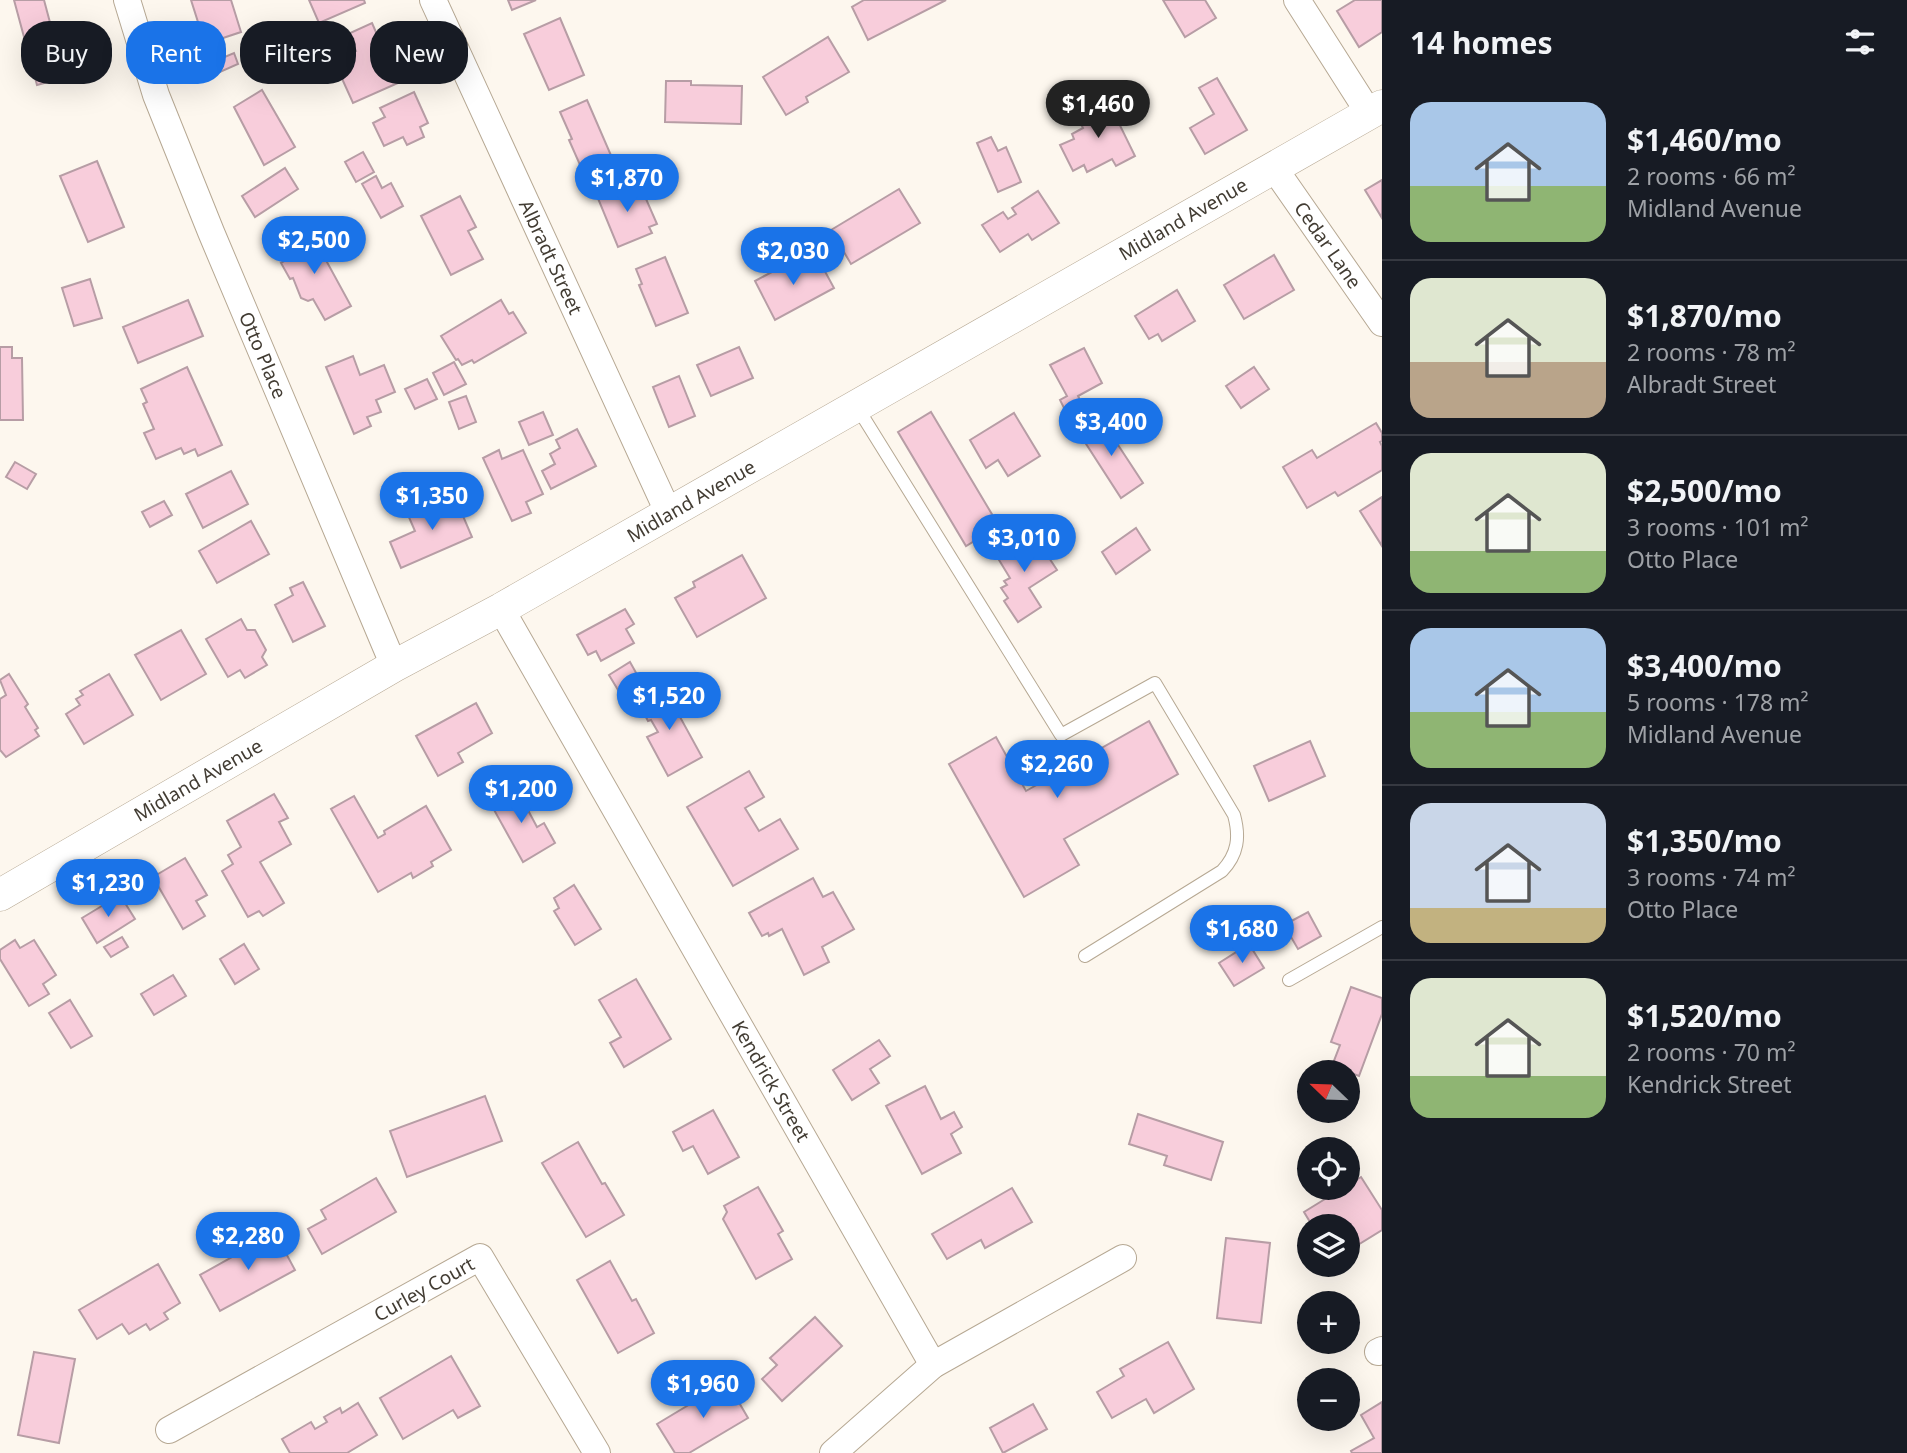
<!DOCTYPE html>
<meta charset="utf-8">
<style>
body{margin:0;font-family:"Noto Sans",sans-serif;background:#242831;color:#f1f3f6;height:100vh;display:flex;flex-direction:column;font-size:26px;white-space:nowrap}
*{box-sizing:border-box;margin:0}
p{font-size:23px;color:#9ea1a6}
.icon{flex:none;width:38px;height:38px;fill:none;stroke:currentColor;stroke-width:2;stroke-linecap:round;stroke-linejoin:round}
.map{position:relative;flex:1;overflow:hidden}
.panel{display:flex;flex-direction:column;background:#171b24;width:525px}
.panel>*{flex:none}
.hud{position:absolute;left:21px;top:21px;width:665px;height:63px;display:flex;gap:14px}
.needle{width:46px;rotate:293deg}
.tools{position:absolute;left:1297px;top:1060px;display:grid;gap:14px}
.tools a{display:grid;place-items:center;width:63px;height:63px;border-radius:50%;background:#171b24;box-shadow:0 7px 28px #0002;font-size:35px}
.price{position:absolute;translate:-50% -60px;padding:0 16px;border-radius:24px;background:#1a73e8;color:#fff;font-size:23px;line-height:46px;filter:drop-shadow(0 2px 4px #0008)}
.price::after{content:'';position:absolute;left:50%;top:42px;width:21px;height:16px;margin-left:-10px;background:inherit;clip-path:polygon(0 0,100% 0,50% 100%)}
.price.active{background:#222;color:#fff}
ul{padding:0;list-style:none}
li{display:flex;align-items:center;gap:21px;height:175px;padding:0 28px}
li+li{border-top:2px solid #363941}
li span{display:grid;place-items:center;flex:none;width:196px;height:140px;border-radius:21px;color:#555}
li>.icon{margin-inline-start:auto}
span .icon{width:84px;height:84px;fill:#fffc;stroke-width:1}
li b{font-size:30px}
h2{display:flex;justify-content:space-between;align-items:center;height:84px;padding:0 28px;font-size:30px}
.tag{padding:0 24px;border-radius:28px;background:#171b24;box-shadow:0 7px 28px #0002;font-size:24px;line-height:63px}
.tag.active{background:#1a73e8;color:#fff}
main{display:flex;flex:1;min-height:0}
.map>svg:first-child{display:block}
.building{fill:#f8cddb;stroke:#b79da5;stroke-width:2}
.lines{fill:none;stroke-linecap:round;stroke-linejoin:round}
.service-casing{stroke:#b6a893;stroke-width:14}
.minor-casing{stroke:#b6a893;stroke-width:28}
.tertiary-casing{stroke:#b6a893;stroke-width:33}
.service{stroke:#fff;stroke-width:12}
.minor{stroke:#fff;stroke-width:26}
.tertiary{stroke:#fff;stroke-width:32}
.labels{text-anchor:middle;dominant-baseline:central;stroke-width:6;stroke-linejoin:round;paint-order:stroke}
.street-label{font-size:19px;fill:#423c33;stroke:#fff}
</style>
<main>
<div class="map">
<svg width="1382" height="1453" viewBox="0 0 1382 1453">
<rect width="100%" height="100%" fill="#fdf7ee"/>
<g class="building">
<polygon points="14,0 44,0 52,30 57,28 70,76 37,85"/>
<polygon points="191,0 231,0 241,32 205,44"/>
<polygon points="309,0 364,0 365,3 319,23"/>
<polygon points="508,0 536,0 512,10"/>
<polygon points="864,0 946,0 868,40 852,7"/>
<polygon points="1163,0 1205,0 1216,18 1185,37"/>
<polygon points="1355,0 1382,0 1382,32 1359,47 1337,11"/>
<polygon points="560,18 584,75 549,90 524,34"/>
<polygon points="372,23 398,83 353,103 334,61 356,51 348,34"/>
<polygon points="828,37 849,72 806,97 808,102 786,115 763,77"/>
<polygon points="234,53 238,64 220,72 215,61"/>
<polygon points="1217,78 1247,130 1205,154 1190,128 1214,114 1199,88"/>
<polygon points="666,81 691,81 691,85 742,86 741,124 665,122"/>
<polygon points="262,90 295,147 264,165 234,107"/>
<polygon points="414,92 428,123 420,127 424,137 407,145 403,137 384,146 373,123 385,117 380,108"/>
<polygon points="587,100 613,160 584,174 569,140 572,139 560,112"/>
<polygon points="1108,101 1135,156 1116,166 1112,159 1087,172 1084,165 1073,171 1060,145 1074,139 1072,134 1083,128 1077,116"/>
<polygon points="991,137 998,151 1006,147 1021,182 998,192 977,143"/>
<polygon points="363,152 374,172 356,182 345,162"/>
<polygon points="97,161 124,227 88,242 60,176"/>
<polygon points="285,168 298,189 255,217 242,196"/>
<polygon points="376,176 382,188 391,183 403,206 381,218 362,184"/>
<polygon points="1382,180 1382,218 1365,190"/>
<polygon points="631,181 636,195 643,192 657,224 649,227 652,233 618,247 597,196"/>
<polygon points="899,189 920,223 851,264 831,230"/>
<polygon points="1038,191 1059,223 1032,240 1028,234 1000,252 982,225 1003,212 1008,219 1016,214 1012,208"/>
<polygon points="460,196 476,227 468,231 483,259 451,275 421,216"/>
<polygon points="310,231 351,306 325,320 313,299 308,301 301,298 293,278 290,279 281,263 288,259 281,247"/>
<polygon points="1274,255 1294,290 1244,319 1224,285"/>
<polygon points="665,257 688,313 656,326 639,285 642,284 636,269"/>
<polygon points="810,257 817,269 822,266 834,288 775,320 755,281 783,266 785,270"/>
<polygon points="90,279 102,318 74,326 62,288"/>
<polygon points="1177,290 1195,321 1162,341 1158,334 1149,339 1135,316"/>
<polygon points="188,300 203,336 138,363 123,327"/>
<polygon points="501,300 509,314 513,312 526,333 474,363 472,360 462,365 458,359 456,360 441,336"/>
<polygon points="0,347 12,347 12,358 22,358 23,420 0,420"/>
<polygon points="739,347 753,378 711,396 697,365"/>
<polygon points="1084,348 1102,383 1078,396 1086,412 1070,420 1060,400 1067,396 1050,365"/>
<polygon points="353,356 360,375 384,365 395,392 376,400 381,412 367,417 371,426 354,434 326,367"/>
<polygon points="454,362 466,384 444,395 433,373"/>
<polygon points="187,367 222,445 198,456 195,449 184,454 181,448 156,459 144,433 154,429 143,404 147,402 141,389"/>
<polygon points="1254,367 1269,389 1241,408 1226,386"/>
<polygon points="679,376 695,416 669,427 653,387"/>
<polygon points="427,379 437,399 415,409 405,389"/>
<polygon points="466,396 476,422 459,429 449,402"/>
<polygon points="543,412 553,435 529,445 519,422"/>
<polygon points="931,412 999,526 966,546 898,432"/>
<polygon points="1014,413 1040,456 1008,476 998,460 986,468 970,440"/>
<polygon points="1101,419 1143,483 1121,498 1079,433"/>
<polygon points="1376,423 1382,433 1382,441 1380,442 1382,446 1382,470 1338,496 1335,492 1307,508 1283,467 1312,450 1317,458"/>
<polygon points="577,429 596,466 551,489 542,471 555,464 550,454 560,448 556,440"/>
<polygon points="499,450 502,459 523,450 543,494 526,502 531,513 512,521 483,458"/>
<polygon points="15,462 36,474 27,489 6,477"/>
<polygon points="231,471 248,504 203,528 186,494"/>
<polygon points="454,495 472,537 401,568 390,542 415,531 408,515"/>
<polygon points="1382,497 1382,546 1360,511"/>
<polygon points="164,501 172,515 150,527 142,512"/>
<polygon points="251,521 269,554 217,583 199,551"/>
<polygon points="1136,528 1150,550 1116,574 1102,552"/>
<polygon points="1032,532 1057,570 1029,588 1041,607 1018,622 1004,601 1008,598 1001,588 1007,585 1004,581 1010,578 996,555"/>
<polygon points="742,555 766,598 697,637 675,598 695,587 693,582"/>
<polygon points="303,582 325,626 293,642 275,605 293,595 290,588"/>
<polygon points="625,609 634,624 626,629 634,643 601,661 596,651 588,655 577,635"/>
<polygon points="241,619 247,630 255,630 266,650 262,657 267,665 245,678 240,670 228,677 206,639"/>
<polygon points="181,630 206,674 161,700 135,655"/>
<polygon points="630,662 639,678 618,690 609,675"/>
<polygon points="9,674 28,704 25,707 38,728 35,730 39,736 6,757 0,750 0,699 6,695 0,680"/>
<polygon points="109,674 133,715 84,744 66,714 80,705 76,699 83,695 80,691"/>
<polygon points="663,686 702,757 668,776 647,737 658,732 651,720 648,721 637,700"/>
<polygon points="476,703 492,733 458,753 463,762 438,776 416,736"/>
<polygon points="1149,721 1178,774 1064,839 1079,865 1024,897 949,764 996,737 1026,791"/>
<polygon points="1310,741 1325,776 1269,801 1254,766"/>
<polygon points="749,771 764,797 745,808 759,831 780,819 798,849 733,886 687,807"/>
<polygon points="511,787 517,799 521,797 537,827 544,823 555,843 523,862 488,799"/>
<polygon points="274,794 288,818 279,822 291,844 260,862 284,903 263,916 259,911 248,917 222,871 233,864 228,855 241,847 227,821"/>
<polygon points="354,796 378,838 385,834 384,831 426,806 451,850 431,862 433,866 413,878 411,873 378,892 331,809"/>
<polygon points="185,858 207,895 196,901 205,916 183,929 153,877"/>
<polygon points="813,878 823,897 833,892 854,929 822,947 829,962 804,975 782,929 769,936 768,933 762,936 749,913"/>
<polygon points="574,885 601,929 575,945 554,911 559,908 554,898"/>
<polygon points="120,895 135,919 97,943 82,918"/>
<polygon points="1308,912 1321,936 1298,949 1284,925"/>
<polygon points="122,937 128,947 111,957 104,947"/>
<polygon points="15,940 20,948 34,940 56,975 43,984 49,994 29,1006 0,959 0,950"/>
<polygon points="244,944 259,969 235,984 220,959"/>
<polygon points="1249,944 1264,968 1234,986 1219,963"/>
<polygon points="173,975 186,996 154,1015 141,994"/>
<polygon points="636,979 671,1039 624,1067 610,1043 621,1037 599,1000"/>
<polygon points="1351,987 1382,998 1382,1014 1359,1076 1332,1066 1340,1045 1331,1042"/>
<polygon points="70,1000 92,1036 71,1048 49,1013"/>
<polygon points="879,1040 890,1056 870,1069 879,1083 852,1100 833,1070"/>
<polygon points="925,1086 941,1119 954,1112 962,1127 951,1134 961,1153 922,1174 886,1106"/>
<polygon points="485,1096 502,1141 407,1177 390,1131"/>
<polygon points="713,1110 739,1157 708,1174 693,1146 683,1151 673,1132"/>
<polygon points="1138,1114 1223,1142 1211,1180 1164,1165 1167,1156 1129,1144"/>
<polygon points="578,1142 602,1184 605,1183 624,1215 586,1237 542,1163"/>
<polygon points="1361,1177 1382,1210 1382,1230 1348,1251 1348,1227 1313,1227 1304,1212 1343,1188 1348,1188 1348,1185"/>
<polygon points="376,1178 396,1212 322,1254 308,1229 326,1219 321,1210"/>
<polygon points="758,1187 783,1231 778,1234 792,1259 756,1279 723,1219 727,1212 724,1206"/>
<polygon points="1012,1188 1032,1222 985,1248 981,1240 947,1259 932,1234"/>
<polygon points="275,1233 295,1270 220,1311 200,1275"/>
<polygon points="1226,1238 1270,1243 1261,1323 1217,1318"/>
<polygon points="610,1261 632,1301 636,1299 654,1333 618,1353 577,1280"/>
<polygon points="158,1264 180,1303 164,1313 168,1319 150,1330 146,1324 129,1334 122,1324 97,1339 79,1310"/>
<polygon points="815,1317 842,1346 782,1401 762,1379 777,1365 770,1358"/>
<polygon points="1168,1342 1194,1389 1154,1413 1146,1399 1112,1418 1097,1392 1124,1376 1120,1369"/>
<polygon points="34,1352 75,1359 59,1443 18,1435"/>
<polygon points="451,1356 480,1406 458,1418 453,1410 403,1439 380,1398"/>
<polygon points="727,1382 748,1418 689,1453 675,1453 657,1424"/>
<polygon points="1382,1402 1382,1453 1352,1453 1351,1451 1374,1438 1361,1415"/>
<polygon points="358,1403 377,1435 347,1453 290,1453 282,1439 311,1422 315,1429 327,1422 324,1417 340,1408 342,1413"/>
<polygon points="1033,1404 1047,1429 1003,1453 990,1428"/>
</g>
<g class="lines">
<defs>
<g id="service">
<path d="M857 407 1061 735 1155 683 1234 815C1240 837 1238 854 1222 871L1085 956"/>
<polyline points="1289,980 1382,927"/>
</g>
<g id="minor">
<polyline points="127,0 156,95 211,232 394,666"/>
<polyline points="433,0 669,514"/>
<polyline points="1297,0 1369,113"/>
<polyline points="1274,168 1382,323"/>
<polyline points="501,609 933,1365"/>
<polyline points="1378,1352 1382,1350"/>
<polyline points="169,1430 480,1257 597,1453"/>
<polyline points="833,1453 933,1365 1123,1258"/>
</g>
<polyline id="tertiary" points="0,895 394,666 501,609 1382,106"/>
</defs>
<use href="#service" class="service-casing"/>
<use href="#minor" class="minor-casing"/>
<use href="#tertiary" class="tertiary-casing"/>
<use href="#service" class="service"/>
<use href="#minor" class="minor"/>
<use href="#tertiary" class="tertiary"/>
</g>
<g class="labels">
<g class="street-label">
<text transform="translate(1183 219) rotate(-30)">Midland Avenue</text>
<text transform="translate(1328 245) rotate(55)">Cedar Lane</text>
<text transform="translate(551 257) rotate(65)">Albradt Street</text>
<text transform="translate(263 355) rotate(67)">Otto Place</text>
<text transform="translate(691 501) rotate(-30)">Midland Avenue</text>
<text transform="translate(198 780) rotate(-30)">Midland Avenue</text>
<text transform="translate(771 1081) rotate(60)">Kendrick Street</text>
<text transform="translate(424 1289) rotate(-29)">Curley Court</text>
</g>
</g>
</svg>
<div class="tools">
<a><svg class="needle" viewBox="-14 -14 28 28"><path d="M0-13l5 13h-10z" fill="#e53935"/><path d="M0 13l5-13h-10z" fill="#9ea1a6"/></svg></a>
<a><svg class="icon" aria-label="locate" viewBox="0 0 24 24"><circle cx="12" cy="12" r="6"/><path d="M12 2v4M12 18v4M2 12h4M18 12h4"/></svg></a>
<a><svg class="icon" aria-label="layers" viewBox="0 0 24 24"><path d="M12 4l9 5-9 5-9-5zM3 14l9 5 9-5"/></svg></a>
<a>+</a>
<a>−</a>
</div>
<b class="price active" style="left:1098px;top:140px">$1,460</b>
<b class="price" style="left:627px;top:214px">$1,870</b>
<b class="price" style="left:314px;top:276px">$2,500</b>
<b class="price" style="left:793px;top:287px">$2,030</b>
<b class="price" style="left:1111px;top:458px">$3,400</b>
<b class="price" style="left:432px;top:532px">$1,350</b>
<b class="price" style="left:1024px;top:574px">$3,010</b>
<b class="price" style="left:669px;top:732px">$1,520</b>
<b class="price" style="left:1057px;top:800px">$2,260</b>
<b class="price" style="left:521px;top:825px">$1,200</b>
<b class="price" style="left:108px;top:919px">$1,230</b>
<b class="price" style="left:1242px;top:965px">$1,680</b>
<b class="price" style="left:248px;top:1272px">$2,280</b>
<b class="price" style="left:703px;top:1420px">$1,960</b>
<div class="hud">
<a class="tag">Buy</a>
<a class="tag active">Rent</a>
<a class="tag">Filters</a>
<a class="tag">New</a>
</div>
</div>
<section class="panel">
<h2>14 homes<svg class="icon" aria-label="filters" viewBox="0 0 24 24"><path d="M4 7h16M4 17h16"/><circle cx="9" cy="7" r="2"/><circle cx="15" cy="17" r="2"/></svg></h2>
<ul>
<li><span style="background:linear-gradient(#a9c7e8 60%,#8fb573 0)"><svg class="icon" aria-label="home" viewBox="0 0 24 24"><path d="M3 11l9-7 9 7M6 9v11h12V9"/></svg></span><div><b>$1,460/mo</b><p>2 rooms · 66 m²</p><p>Midland Avenue</p></div></li>
<li><span style="background:linear-gradient(#dfe7d0 60%,#b9a48a 0)"><svg class="icon" aria-label="home" viewBox="0 0 24 24"><path d="M3 11l9-7 9 7M6 9v11h12V9"/></svg></span><div><b>$1,870/mo</b><p>2 rooms · 78 m²</p><p>Albradt Street</p></div></li>
<li><span style="background:linear-gradient(#dfe7d0 70%,#8fb573 0)"><svg class="icon" aria-label="home" viewBox="0 0 24 24"><path d="M3 11l9-7 9 7M6 9v11h12V9"/></svg></span><div><b>$2,500/mo</b><p>3 rooms · 101 m²</p><p>Otto Place</p></div></li>
<li><span style="background:linear-gradient(#a9c7e8 60%,#8fb573 0)"><svg class="icon" aria-label="home" viewBox="0 0 24 24"><path d="M3 11l9-7 9 7M6 9v11h12V9"/></svg></span><div><b>$3,400/mo</b><p>5 rooms · 178 m²</p><p>Midland Avenue</p></div></li>
<li><span style="background:linear-gradient(#c9d6e8 75%,#c2b280 0)"><svg class="icon" aria-label="home" viewBox="0 0 24 24"><path d="M3 11l9-7 9 7M6 9v11h12V9"/></svg></span><div><b>$1,350/mo</b><p>3 rooms · 74 m²</p><p>Otto Place</p></div></li>
<li><span style="background:linear-gradient(#dfe7d0 70%,#8fb573 0)"><svg class="icon" aria-label="home" viewBox="0 0 24 24"><path d="M3 11l9-7 9 7M6 9v11h12V9"/></svg></span><div><b>$1,520/mo</b><p>2 rooms · 70 m²</p><p>Kendrick Street</p></div></li>
</ul>
</section>
</main>
